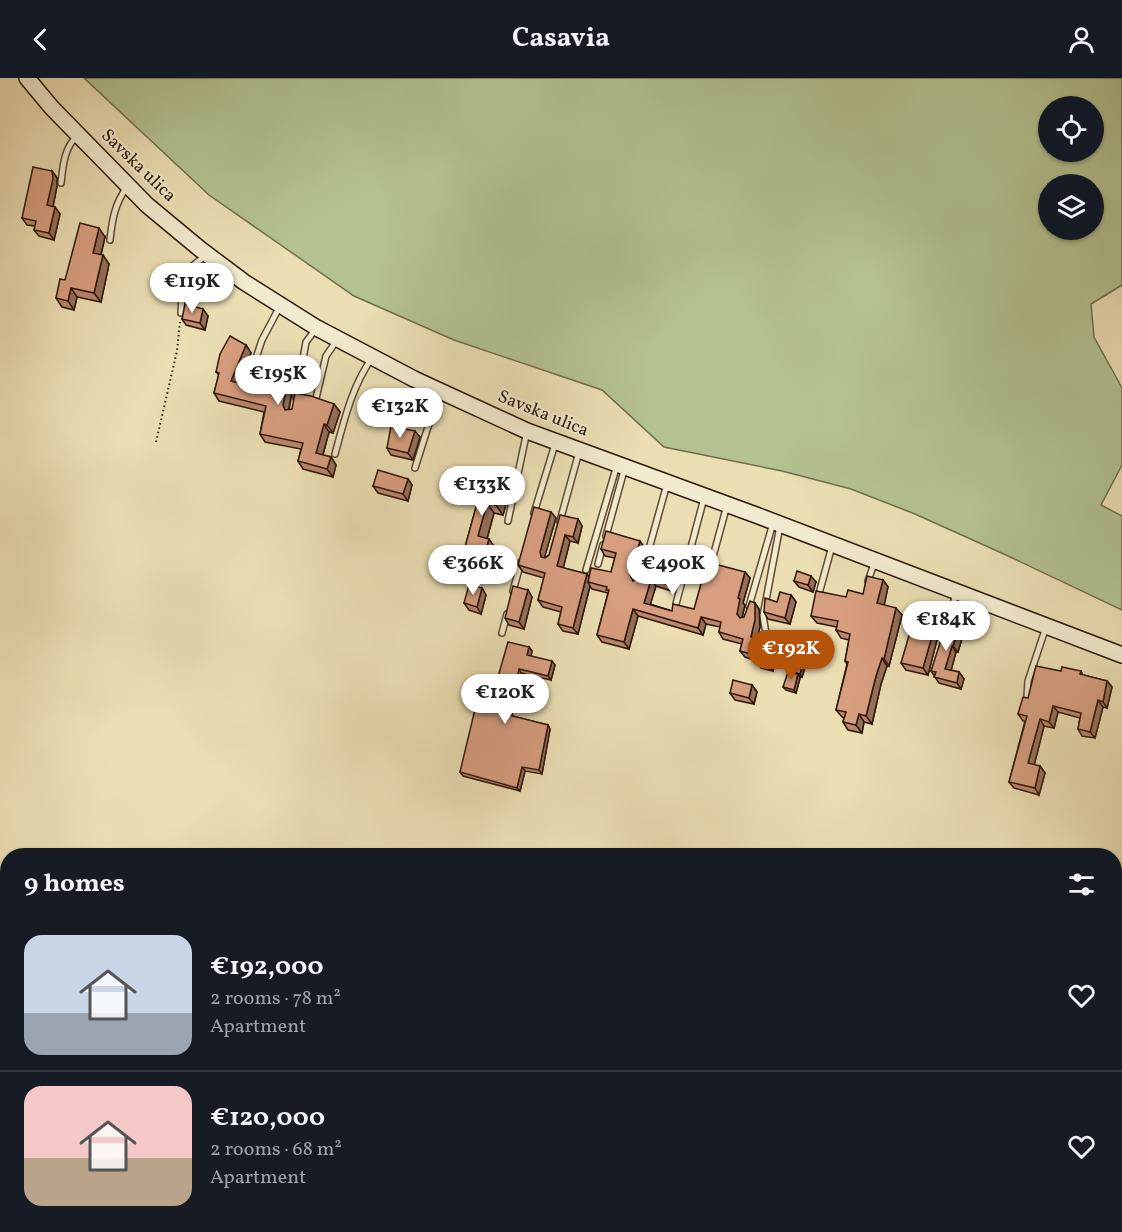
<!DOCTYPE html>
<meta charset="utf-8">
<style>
body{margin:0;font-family:Vollkorn,serif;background:#242831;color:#f1f3f6;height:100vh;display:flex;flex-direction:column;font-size:22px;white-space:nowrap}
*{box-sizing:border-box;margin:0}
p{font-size:20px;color:#9ea1a6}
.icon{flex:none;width:33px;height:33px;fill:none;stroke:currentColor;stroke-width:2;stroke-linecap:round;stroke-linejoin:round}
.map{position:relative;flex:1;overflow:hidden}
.drawer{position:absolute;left:0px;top:770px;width:1122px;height:386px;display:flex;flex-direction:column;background:#171b24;border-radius:24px 24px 0 0;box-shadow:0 2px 4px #0004}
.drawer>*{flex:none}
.fabs{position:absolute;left:1038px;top:18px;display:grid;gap:12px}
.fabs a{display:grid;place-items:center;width:66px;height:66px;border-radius:50%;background:#171b24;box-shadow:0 2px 4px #0004;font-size:30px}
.price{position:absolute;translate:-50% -51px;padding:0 14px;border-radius:21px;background:#fff;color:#222;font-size:20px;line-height:39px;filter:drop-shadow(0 2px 3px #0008)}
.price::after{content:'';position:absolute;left:50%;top:36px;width:18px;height:14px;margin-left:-9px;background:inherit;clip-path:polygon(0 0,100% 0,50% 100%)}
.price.on{background:#b45309;color:#fff}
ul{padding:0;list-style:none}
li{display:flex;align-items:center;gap:18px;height:150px;padding:0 24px}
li+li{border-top:2px solid #363941}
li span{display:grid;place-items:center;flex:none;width:168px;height:120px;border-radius:18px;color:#555}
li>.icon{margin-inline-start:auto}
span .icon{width:72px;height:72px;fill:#fffc;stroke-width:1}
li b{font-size:26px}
h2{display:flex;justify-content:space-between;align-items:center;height:72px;padding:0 24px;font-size:26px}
header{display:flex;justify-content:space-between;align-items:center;height:78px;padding:0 24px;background:#171b24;font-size:27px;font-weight:700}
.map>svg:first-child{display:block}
.green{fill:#b3c290;stroke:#716d4e;stroke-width:1.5;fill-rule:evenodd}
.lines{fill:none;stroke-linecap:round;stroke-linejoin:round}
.lane-casing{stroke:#5e4a35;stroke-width:8}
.street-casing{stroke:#5e4a35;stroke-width:14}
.secondary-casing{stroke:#2f180b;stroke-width:18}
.path{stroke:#2f180b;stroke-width:2;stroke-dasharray:1.5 3;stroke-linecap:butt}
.lane{stroke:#f2eace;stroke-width:5}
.street{stroke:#f2eace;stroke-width:10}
.secondary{stroke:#f2eace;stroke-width:15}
.wall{fill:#b9886e;stroke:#2f180b;stroke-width:1.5}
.shaded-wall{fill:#966f5a;stroke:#2f180b;stroke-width:1.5}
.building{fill:#d79e80;stroke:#2f180b;stroke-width:1.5}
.labels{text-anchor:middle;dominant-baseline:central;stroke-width:4.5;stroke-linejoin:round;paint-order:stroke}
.street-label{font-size:18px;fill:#2f180b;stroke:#f2eace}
</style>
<header><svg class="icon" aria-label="back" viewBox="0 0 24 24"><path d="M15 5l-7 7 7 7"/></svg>Casavia<svg class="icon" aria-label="person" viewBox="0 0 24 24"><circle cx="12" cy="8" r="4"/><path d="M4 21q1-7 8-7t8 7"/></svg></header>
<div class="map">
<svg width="1122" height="1154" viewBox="0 0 1122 1154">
<rect width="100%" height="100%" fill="#ebdeb3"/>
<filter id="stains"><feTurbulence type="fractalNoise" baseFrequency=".00333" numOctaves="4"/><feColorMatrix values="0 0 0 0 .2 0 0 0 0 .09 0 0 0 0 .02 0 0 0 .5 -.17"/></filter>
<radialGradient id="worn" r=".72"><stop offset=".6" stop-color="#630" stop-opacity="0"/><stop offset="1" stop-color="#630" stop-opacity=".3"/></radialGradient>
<path class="green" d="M84 0H1122V207L1091 226 1094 259 1122 310V387L1101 427 1122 438V532L1006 477 915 436 851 411 782 393 664 369 602 312 454 262 354 218 209 117ZM1094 28V74H1048V28ZM1094 106V152H1048V106Z"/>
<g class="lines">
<defs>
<g id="lane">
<path d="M61 105C63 88 64 70 77 58"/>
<path d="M110 162C112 142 115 125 127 109"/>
<path d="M181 235C183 206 178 193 207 178"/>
<polyline points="257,277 262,262 280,228"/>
<polyline points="296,320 306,264 315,252"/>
<polyline points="316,320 326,278 337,262"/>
<path d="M335 376C344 343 352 308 372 280"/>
<polyline points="415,390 439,314"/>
<polyline points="534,435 555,366"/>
<polyline points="508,443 527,353"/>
<polyline points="560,443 579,374"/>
<polyline points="606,458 625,389"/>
<polyline points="647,478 667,406"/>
<polyline points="598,486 603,467"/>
<polyline points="711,486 727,427"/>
<polyline points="586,492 617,387"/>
<polyline points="868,503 875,483"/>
<polyline points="820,512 832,468"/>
<polyline points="513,513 521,484"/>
<polyline points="676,526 704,420"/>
<polyline points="749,528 773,445"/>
<polyline points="947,545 956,516"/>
<polyline points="502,555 507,536"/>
<polyline points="767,561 763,538 780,448"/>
<polyline points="1027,619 1028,603 1046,549"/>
</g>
<g id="street">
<polyline points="1114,1125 1122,1095"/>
<polyline points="1107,1154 1109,1148"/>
</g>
<polyline id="secondary" points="27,0 52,30 147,127 200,171 244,204 317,250 414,301 527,353 756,437 1122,577"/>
</defs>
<use href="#lane" class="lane-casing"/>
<use href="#street" class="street-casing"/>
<use href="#secondary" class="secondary-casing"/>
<polyline class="path" points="156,364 177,273 180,244"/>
<use href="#lane" class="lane"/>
<use href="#street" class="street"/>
<use href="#secondary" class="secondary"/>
</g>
<g class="wall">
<polygon points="52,93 57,100 57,108 53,128 60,136 54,162 39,158 34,152 35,148 27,147 22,140"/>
<polygon points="105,159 101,177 109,186 101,224 77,219 74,232 62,229 56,220 65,202"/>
<polygon points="208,238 205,252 186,247 182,241"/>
<polygon points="246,267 251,275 239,305 268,313 295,297 289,332 334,326 340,334 333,355 329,354 323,377 331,379 336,387 333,399 303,391 298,383 301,371 265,364 260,356 264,334 219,323 214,315 219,297 216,294"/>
<polygon points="420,359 413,382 391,377 387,370"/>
<polygon points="408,401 412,407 408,423 378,415 373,408"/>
<polygon points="483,404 508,419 503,437 494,435 487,461 496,471 492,485 472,479 465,469"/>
<polygon points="556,440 544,480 549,477 578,441 582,448 578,465 570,463 563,490 587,496 589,499 611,494 615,480 605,478 601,471 644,469 635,502 679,485 675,498 677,501 674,514 656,508 650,526 672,533 694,531 745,494 750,500 743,525 745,527 742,540 744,539 755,525 759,531 760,549 757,560 775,564 779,571 773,593 761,590 757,583 745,579 740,573 742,566 723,561 719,554 720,549 706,546 703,557 638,538 629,571 602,564 597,557 608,515 592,511 590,508 578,556 563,553 558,546 561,534 543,529 538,522 544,500 523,494 518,487"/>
<polygon points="883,502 888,509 884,527 902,537 889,588 887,588 881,606 872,646 864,644 862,655 848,652 843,644 844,640 842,639 836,632 847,586 845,583 849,562 841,560 836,552 837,549 817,545 811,538 846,519 863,516"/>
<polygon points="794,503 816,504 813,514 799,509"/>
<polygon points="482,510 486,517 481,536 469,532 464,525"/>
<polygon points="528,512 532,519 524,551 509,547 505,540"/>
<polygon points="791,517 796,524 790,546 768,541 764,534 777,524"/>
<polygon points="940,550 928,597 906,592 901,585"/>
<polygon points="965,550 958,574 956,574 951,592 959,594 964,601 961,611 939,605 931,593"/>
<polygon points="529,569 532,573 531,578 555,587 551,602 521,595 512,638 548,647 550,651 542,696 525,693 520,713 463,698 460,694"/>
<polygon points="806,586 802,599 799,598 800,600 796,615 786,612 783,609 791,594 790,593"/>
<polygon points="1061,593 1081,593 1083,597 1107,603 1112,609 1107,630 1103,629 1095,660 1082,658 1078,651 1080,640 1058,634 1054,650 1044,648 1034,687 1040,688 1045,695 1039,717 1014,710 1009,704 1025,643 1023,643 1018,636 1028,620"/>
<polygon points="752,607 757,614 754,626 735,622 730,615"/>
<polygon points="1122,862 1122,903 1114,901 1114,875 1118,876"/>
<polygon points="1017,1150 1089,1154 1019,1154"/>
</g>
<g class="shaded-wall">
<polygon points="52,93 57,100 57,108 52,134 47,127"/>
<polygon points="55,129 60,136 54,162 49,155"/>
<polygon points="99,150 105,159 99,184 93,175"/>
<polygon points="103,177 109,186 101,224 94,215"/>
<polygon points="71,210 77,219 74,232 68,223"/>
<polygon points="203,231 208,238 205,252 200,245"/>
<polygon points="246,267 251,275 236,311 231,303"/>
<polygon points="290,289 295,297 288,335 285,332 283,327"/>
<polygon points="334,326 340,334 333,355 327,347"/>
<polygon points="324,346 329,354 321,383 316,375"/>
<polygon points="415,353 420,359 413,382 408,375"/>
<polygon points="331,379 336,387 333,399 327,391"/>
<polygon points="408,401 412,407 408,423 403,416"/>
<polygon points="501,409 508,419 503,437 496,427"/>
<polygon points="487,425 494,435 485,468 478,458"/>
<polygon points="551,434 556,440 544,481 541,479 540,474"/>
<polygon points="578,441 582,448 578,465 573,459"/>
<polygon points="565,457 570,463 562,495 557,488"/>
<polygon points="489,461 496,471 492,485 485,475"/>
<polygon points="640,463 644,469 634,504 633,503 630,497"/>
<polygon points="675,479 679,485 675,498 677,501 674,514 670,507 670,494"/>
<polygon points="745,494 750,500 743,525 745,527 741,543 737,536 738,520"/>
<polygon points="587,496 592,503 588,504 590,508 578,556 573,550"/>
<polygon points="811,498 816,504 813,514 808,507"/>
<polygon points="651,502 656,508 649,531 644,525"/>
<polygon points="883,502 888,509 883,533 877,525"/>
<polygon points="482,510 486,517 481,536 477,529"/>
<polygon points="528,512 532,519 524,551 519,544"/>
<polygon points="791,517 796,524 790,546 785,540"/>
<polygon points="755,525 759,531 760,549 756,565 751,559"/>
<polygon points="896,530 902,537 889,588 884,581"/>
<polygon points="633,531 638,538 629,571 624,564"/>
<polygon points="701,539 706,546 703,557 698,550"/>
<polygon points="961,543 965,550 958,574 953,568"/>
<polygon points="936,544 940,550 928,597 923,590"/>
<polygon points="775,564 779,571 773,593 768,587"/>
<polygon points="952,568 956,574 950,597 945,591"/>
<polygon points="529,569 532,573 530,581 527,577"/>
<polygon points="882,580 887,588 881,606 872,646 866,638 876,598"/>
<polygon points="804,582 806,586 802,599 800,596"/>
<polygon points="552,583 555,587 551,602 548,598"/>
<polygon points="519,591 521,595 511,641 509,637"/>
<polygon points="959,594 964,601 961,611 957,605"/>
<polygon points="798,596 800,600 796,615 794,612"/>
<polygon points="1107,603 1112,609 1107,630 1103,624"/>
<polygon points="752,607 757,614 754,626 749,620"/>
<polygon points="1098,622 1103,629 1095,660 1090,654"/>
<polygon points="1053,628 1058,634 1054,650 1049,644"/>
<polygon points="859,636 864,644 862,655 856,647"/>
<polygon points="1040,641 1044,648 1033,692 1028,685"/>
<polygon points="548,647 550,651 542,696 539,692"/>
<polygon points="1040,688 1045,695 1039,717 1035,710"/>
<polygon points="522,689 525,693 520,713 517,710"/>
<polygon points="1117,1008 1122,1015 1122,1019 1115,1046 1114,1044 1114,1020"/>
</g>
<g class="building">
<polygon points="33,89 52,93 53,101 47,127 55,129 49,155 34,152 36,143 22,140"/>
<polygon points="80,145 99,150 93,175 103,177 94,215 71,210 68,223 56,220 60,201 65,202"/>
<polygon points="185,226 203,231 200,245 182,241"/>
<polygon points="230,258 246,267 231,303 268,313 275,285 290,289 283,327 285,332 292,331 295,315 311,318 334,326 327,347 324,346 316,375 331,379 327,391 298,383 303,365 260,356 266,328 214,315 219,295 216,294 220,276"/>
<polygon points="391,348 415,353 408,375 387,370"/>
<polygon points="378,392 408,401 403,416 373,408"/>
<polygon points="483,404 501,409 496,427 487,425 478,458 489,461 485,475 465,469"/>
<polygon points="534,429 551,434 540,474 541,479 545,480 549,477 560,437 578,441 573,459 565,457 557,488 587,496 573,550 558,546 562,529 538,522 545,495 518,487"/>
<polygon points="606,453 640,463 630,497 633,503 639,500 647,471 675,479 670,494 673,495 670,507 651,502 644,525 672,533 673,526 694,531 707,484 745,494 738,520 740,521 737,536 740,540 744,539 750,523 755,525 755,542 751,559 775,564 768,587 757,584 758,578 740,573 743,561 719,554 721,544 701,539 698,550 633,531 624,564 597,557 609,512 606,512 607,509 588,504 591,490 611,494 616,475 601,471"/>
<polygon points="797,493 811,498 808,507 794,503"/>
<polygon points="867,498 883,502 877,525 896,530 884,581 882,580 876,598 866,638 859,636 856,647 843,644 846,634 836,632 848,584 845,583 850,556 836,552 838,543 811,538 816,513 846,519 848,512 863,516"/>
<polygon points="469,507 482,510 477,529 464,525"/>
<polygon points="513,508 528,512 519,544 505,540"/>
<polygon points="780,514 791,517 785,540 764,534 765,520 777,524"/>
<polygon points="915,537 936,544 923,590 901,585"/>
<polygon points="948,540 961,543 953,568 952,568 945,591 959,594 957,605 934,599 936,594 931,593"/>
<polygon points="508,564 529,569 527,577 552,583 548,598 519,591 509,637 548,647 539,692 522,689 517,710 460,694 482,602 496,606"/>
<polygon points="794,579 804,582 800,596 790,593"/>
<polygon points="1036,588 1061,593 1062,589 1081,593 1080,596 1107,603 1103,624 1098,622 1090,654 1078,651 1081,635 1053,628 1049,644 1040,641 1028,685 1040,688 1035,710 1009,704 1027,638 1018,636 1023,619 1028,620"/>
<polygon points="788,594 798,596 794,612 783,609"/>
<polygon points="733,602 752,607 749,620 730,615"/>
<polygon points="1122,862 1122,896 1114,894 1114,875 1118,876"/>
<polygon points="1116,934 1122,935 1122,1001 1120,1009 1117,1008 1114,1020 1114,939"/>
<polygon points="1122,1129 1122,1154 1115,1154"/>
<polygon points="1018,1148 1074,1148 1087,1151 1086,1154 1031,1154 1017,1150"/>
</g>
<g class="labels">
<g class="street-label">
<text transform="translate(138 88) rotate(44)">Savska ulica</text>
<text transform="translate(543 336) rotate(22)">Savska ulica</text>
</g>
</g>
<rect width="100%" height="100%" filter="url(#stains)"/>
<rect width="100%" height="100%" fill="url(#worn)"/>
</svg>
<div class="fabs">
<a><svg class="icon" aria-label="locate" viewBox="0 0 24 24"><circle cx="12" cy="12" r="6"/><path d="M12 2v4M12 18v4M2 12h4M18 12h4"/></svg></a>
<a><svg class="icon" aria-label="layers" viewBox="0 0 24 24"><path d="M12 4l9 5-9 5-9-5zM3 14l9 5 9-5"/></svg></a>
</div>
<b class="price" style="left:192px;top:236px">€119K</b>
<b class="price" style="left:278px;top:328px">€195K</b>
<b class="price" style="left:400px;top:361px">€132K</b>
<b class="price" style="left:482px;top:439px">€133K</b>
<b class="price" style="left:473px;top:518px">€366K</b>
<b class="price" style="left:673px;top:518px">€490K</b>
<b class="price" style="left:946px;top:574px">€184K</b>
<b class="price on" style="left:791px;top:603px">€192K</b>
<b class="price" style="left:505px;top:647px">€120K</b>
<section class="drawer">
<h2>9 homes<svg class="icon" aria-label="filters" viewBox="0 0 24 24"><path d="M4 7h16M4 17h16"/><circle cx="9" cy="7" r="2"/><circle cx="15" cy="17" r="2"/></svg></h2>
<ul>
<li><span style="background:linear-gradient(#c9d6e8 65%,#9aa5b1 0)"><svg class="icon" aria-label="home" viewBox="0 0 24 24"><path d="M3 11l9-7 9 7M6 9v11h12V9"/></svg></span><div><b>€192,000</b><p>2 rooms · 78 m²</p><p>Apartment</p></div><svg class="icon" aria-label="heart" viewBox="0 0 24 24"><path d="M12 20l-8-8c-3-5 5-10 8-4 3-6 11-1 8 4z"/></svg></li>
<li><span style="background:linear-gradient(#f6c9c9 60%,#b9a48a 0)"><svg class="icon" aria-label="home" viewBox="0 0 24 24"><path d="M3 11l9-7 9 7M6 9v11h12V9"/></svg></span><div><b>€120,000</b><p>2 rooms · 68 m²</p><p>Apartment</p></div><svg class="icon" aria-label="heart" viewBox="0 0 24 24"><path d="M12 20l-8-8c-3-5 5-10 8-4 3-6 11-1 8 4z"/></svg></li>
</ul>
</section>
</div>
